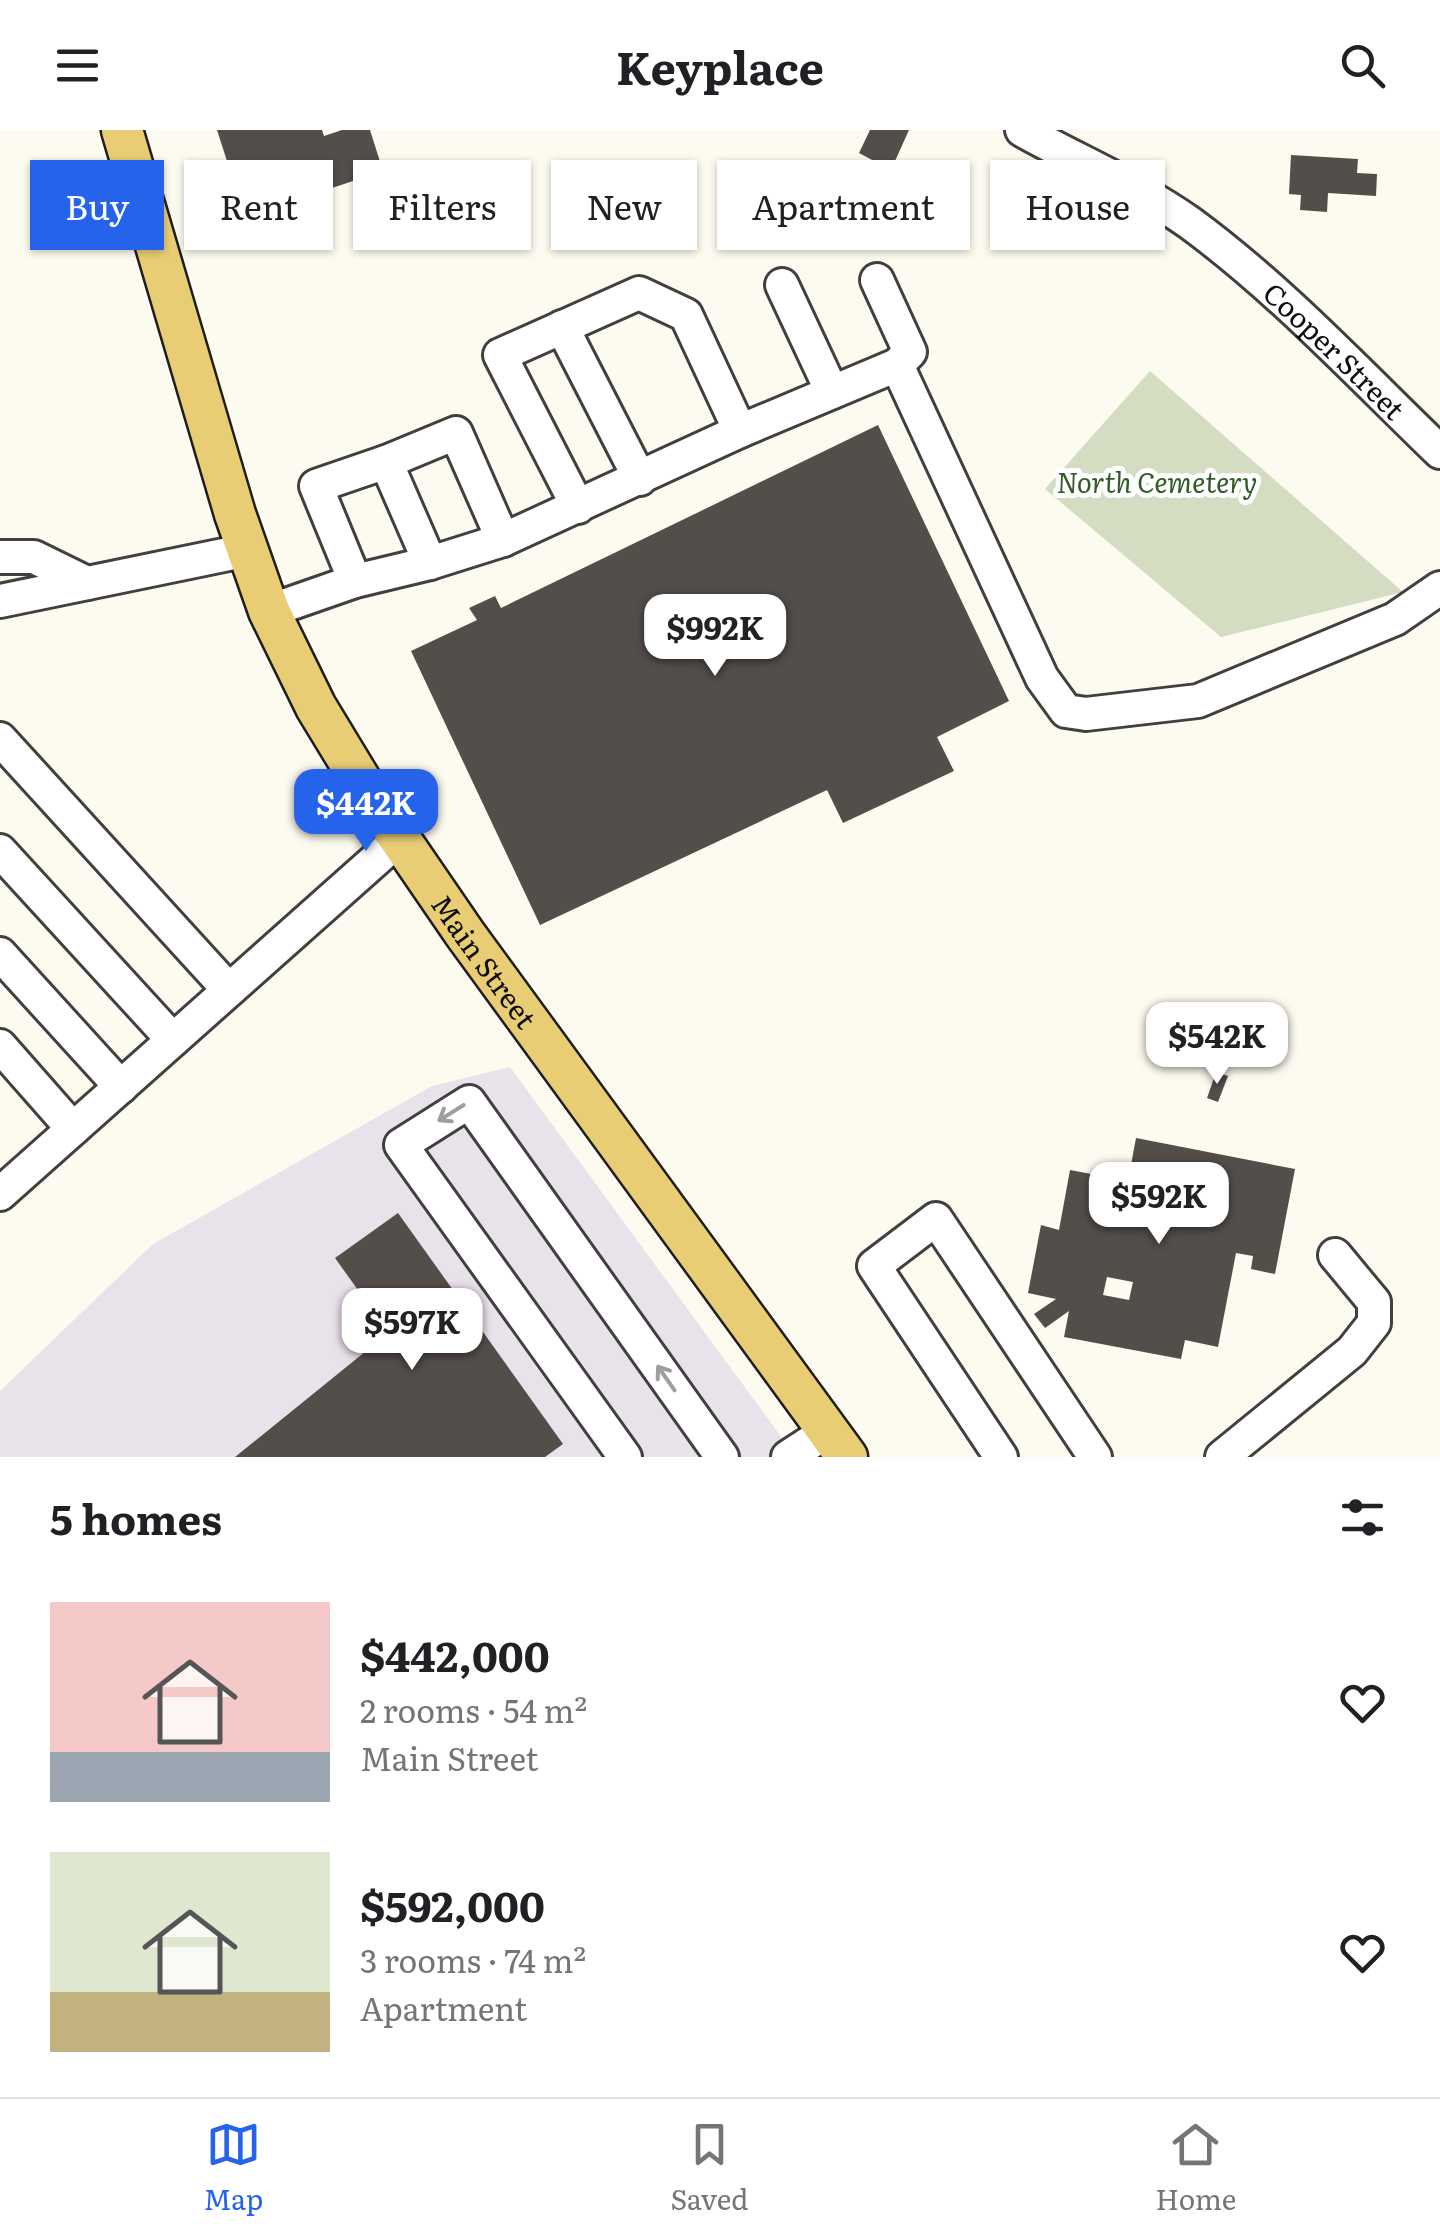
<!DOCTYPE html>
<meta charset="utf-8">
<style>
body{margin:0;font-family:Literata,serif;background:#f6f6f6;color:#202124;height:100vh;display:flex;flex-direction:column;font-size:38px;white-space:nowrap}
*{box-sizing:border-box;margin:0}
p{font-size:32px;color:#757577}
.icon{flex:none;width:55px;height:55px;fill:none;stroke:currentColor;stroke-width:2;stroke-linecap:round;stroke-linejoin:round}
.map{position:relative;height:1327px;overflow:hidden}
.sheet{display:flex;flex-direction:column;background:#fff;flex:1}
.sheet>*{flex:none}
.guide{position:absolute;left:30px;top:30px;width:1380px;height:90px;display:flex;gap:20px}
.price{position:absolute;translate:-50% -85px;padding:0 22px;border-radius:20px;background:#fff;color:#222;font-size:32px;line-height:65px;filter:drop-shadow(0 2px 5px #0008)}
.price::after{content:'';position:absolute;left:50%;top:60px;width:30px;height:22px;margin-left:-15px;background:inherit;clip-path:polygon(0 0,100% 0,50% 100%)}
.price.selected{background:#2563eb;color:#fff}
ul{padding:0;list-style:none}
li{display:flex;align-items:center;gap:30px;height:250px;padding:0 50px}
li span{display:grid;place-items:center;flex:none;width:280px;height:200px;border-radius:0px;color:#555}
li>.icon{margin-inline-start:auto}
span .icon{width:120px;height:120px;fill:#fffc;stroke-width:1}
li b{font-size:42px}
h2{display:flex;justify-content:space-between;align-items:center;height:120px;padding:0 50px;font-size:42px}
.tag{padding:0 35px;border-radius:0px;background:#fff;box-shadow:0 2px 8px #0004;font-size:35px;line-height:90px}
.tag.selected{background:#2563eb;color:#fff}
header{display:flex;justify-content:space-between;align-items:center;height:130px;padding:0 50px;background:#fff;font-size:45px;font-weight:700}
.menu{display:flex;justify-content:space-around;align-items:center;height:140px;border-top:2px solid #e0e0e0;background:#fff;font-size:28px;color:#757577}
.menu a{display:grid;justify-items:center;gap:5px}
.menu .selected{color:#2563eb}
.map>svg:first-child{display:block}
.industrial{fill:#eae2eb}
.cemetery{fill:#d4ddc2}
.building{fill:#544e4b;fill-rule:evenodd}
.lines{fill:none;stroke-linecap:round;stroke-linejoin:round}
.minor-casing{stroke:#404040;stroke-width:38}
.major-casing{stroke:#1e1e1e;stroke-width:45}
.minor{stroke:#fff;stroke-width:32}
.major{stroke:#e8cd74;stroke-width:40}
.oneway{stroke:#9e9e9e}
.labels{text-anchor:middle;dominant-baseline:central;stroke-width:10;stroke-linejoin:round;paint-order:stroke}
.street-label{font-size:28px;fill:#0d0d0d;stroke:#fff}
.park-label{font-size:28px;font-style:italic;fill:#305d25;stroke:#fff}
</style>
<header><svg class="icon" aria-label="menu" viewBox="0 0 24 24"><path d="M4 6h16M4 12h16M4 18h16"/></svg>Keyplace<svg class="icon" aria-label="search" viewBox="0 0 24 24"><circle cx="10" cy="10" r="6"/><path d="M15 15l6 6"/></svg></header>
<div class="map">
<svg width="1440" height="1327" viewBox="0 0 1440 1327">
<rect width="100%" height="100%" fill="#fdfaef"/>
<polygon class="industrial" points="510,937 796,1327 0,1327 0,1261 153,1114 432,956"/>
<polygon class="cemetery" points="1150,241 1403,462 1221,507 1045,359"/>
<g class="building">
<polygon points="217,0 322,0 324,6 342,0 370,0 383,41 245,87"/>
<polygon points="870,0 909,0 891,40 884,44 875,40 874,31 859,23"/>
<polygon points="1291,25 1358,29 1357,43 1377,44 1376,66 1328,63 1327,82 1300,80 1301,65 1289,64"/>
<polygon points="871,75 895,85 885,110 860,101"/>
<polygon points="878,295 1009,571 937,607 954,641 843,693 827,660 540,795 411,521 477,490 469,478 495,466 501,478"/>
<polygon points="1216,942 1228,946 1218,972 1207,968"/>
<path d="M1136 1008 1295 1039 1275 1144 1251 1139 1253 1126 1236 1123 1218 1217 1185 1210 1181 1229 1064 1207 1069 1181 1045 1198 1034 1184 1056 1169 1028 1163 1041 1095 1059 1100 1070 1040 1128 1051ZM1107 1147 1133 1152 1129 1170 1103 1165Z"/>
<polygon points="398,1083 563,1314 545,1327 235,1327 371,1217 346,1180 363,1167 335,1128"/>
</g>
<g class="lines">
<defs>
<g id="minor">
<path id="s1" d="M1022 0C1077 31 1138 56 1190 93 1281 160 1359 244 1440 322"/>
<polyline points="877,150 910,222 897,235"/>
<polyline points="782,155 832,262"/>
<polyline points="562,197 640,349"/>
<polyline points="578,377 500,225 639,163 686,185 740,301"/>
<polyline points="0,427 34,427 87,453"/>
<polyline points="430,433 386,332 456,303 503,410"/>
<polyline points="355,451 316,356 386,332"/>
<polyline points="0,471 248,420"/>
<polyline points="269,481 355,451 430,433 503,410 740,301 897,235 1042,548 1066,581 1086,584 1198,571 1395,489 1440,458"/>
<polyline points="0,609 229,860"/>
<polyline points="0,721 173,910"/>
<polyline points="0,824 121,957"/>
<polyline points="0,916 73,999"/>
<polyline points="0,1064 399,709"/>
<polyline points="625,1327 401,1015 469,972 722,1327"/>
<polyline points="788,1327 828,1301"/>
<polyline points="1001,1327 874,1136 936,1089 1095,1327"/>
<polyline points="1222,1327 1352,1221 1374,1193 1374,1172 1335,1125"/>
</g>
<g id="major">
<path id="s2" d="M122 0 235 384 269 481 316 577 367 661 465 804 847 1327"/>
</g>
</defs>
<use href="#minor" class="minor-casing"/>
<use href="#major" class="major-casing"/>
<use href="#minor" class="minor"/>
<use href="#major" class="major"/>
</g>
<defs><path id="oneway-shaft" d="M-6 0H5M1.5-3L5.5 0L1.5 3" fill="none" stroke-width="1.6" stroke-linecap="round" stroke-linejoin="round" transform="scale(2.5)"/></defs>
<g class="oneway">
<use href="#oneway-shaft" transform="translate(451 983) rotate(148)"/>
<use href="#oneway-shaft" transform="translate(666 1248) rotate(-125)"/>
</g>
<g class="labels">
<g class="street-label">
<text stroke="none"><textPath href="#s1" startOffset="385">Cooper Street</textPath></text>
<text stroke="none"><textPath href="#s2" startOffset="915">Main Street</textPath></text>
</g>
<g class="park-label">
<text x="1157" y="351">North Cemetery</text>
</g>
</g>
</svg>
<b class="price" style="left:715px;top:549px">$992K</b>
<b class="price selected" style="left:366px;top:724px">$442K</b>
<b class="price" style="left:1217px;top:957px">$542K</b>
<b class="price" style="left:1159px;top:1117px">$592K</b>
<b class="price" style="left:412px;top:1243px">$597K</b>
<div class="guide">
<a class="tag selected">Buy</a>
<a class="tag">Rent</a>
<a class="tag">Filters</a>
<a class="tag">New</a>
<a class="tag">Apartment</a>
<a class="tag">House</a>
</div>
</div>
<section class="sheet">
<h2>5 homes<svg class="icon" aria-label="filters" viewBox="0 0 24 24"><path d="M4 7h16M4 17h16"/><circle cx="9" cy="7" r="2"/><circle cx="15" cy="17" r="2"/></svg></h2>
<ul>
<li><span style="background:linear-gradient(#f6c9c9 75%,#9aa5b1 0)"><svg class="icon" aria-label="home" viewBox="0 0 24 24"><path d="M3 11l9-7 9 7M6 9v11h12V9"/></svg></span><div><b>$442,000</b><p>2 rooms · 54 m²</p><p>Main Street</p></div><svg class="icon" aria-label="heart" viewBox="0 0 24 24"><path d="M12 20l-8-8c-3-5 5-10 8-4 3-6 11-1 8 4z"/></svg></li>
<li><span style="background:linear-gradient(#dfe7d0 70%,#c2b280 0)"><svg class="icon" aria-label="home" viewBox="0 0 24 24"><path d="M3 11l9-7 9 7M6 9v11h12V9"/></svg></span><div><b>$592,000</b><p>3 rooms · 74 m²</p><p>Apartment</p></div><svg class="icon" aria-label="heart" viewBox="0 0 24 24"><path d="M12 20l-8-8c-3-5 5-10 8-4 3-6 11-1 8 4z"/></svg></li>
</ul>
</section>
<nav class="menu">
<a class="selected"><svg class="icon" aria-label="map" viewBox="0 0 24 24"><path d="M3 6l6-2 6 2 6-2v14l-6 2-6-2-6 2zM9 4v14M15 6v14"/></svg>Map</a>
<a><svg class="icon" aria-label="saved" viewBox="0 0 24 24"><path d="M7 4h10v16l-5-4-5 4z"/></svg>Saved</a>
<a><svg class="icon" aria-label="home" viewBox="0 0 24 24"><path d="M3 11l9-7 9 7M6 9v11h12V9"/></svg>Home</a>
</nav>
